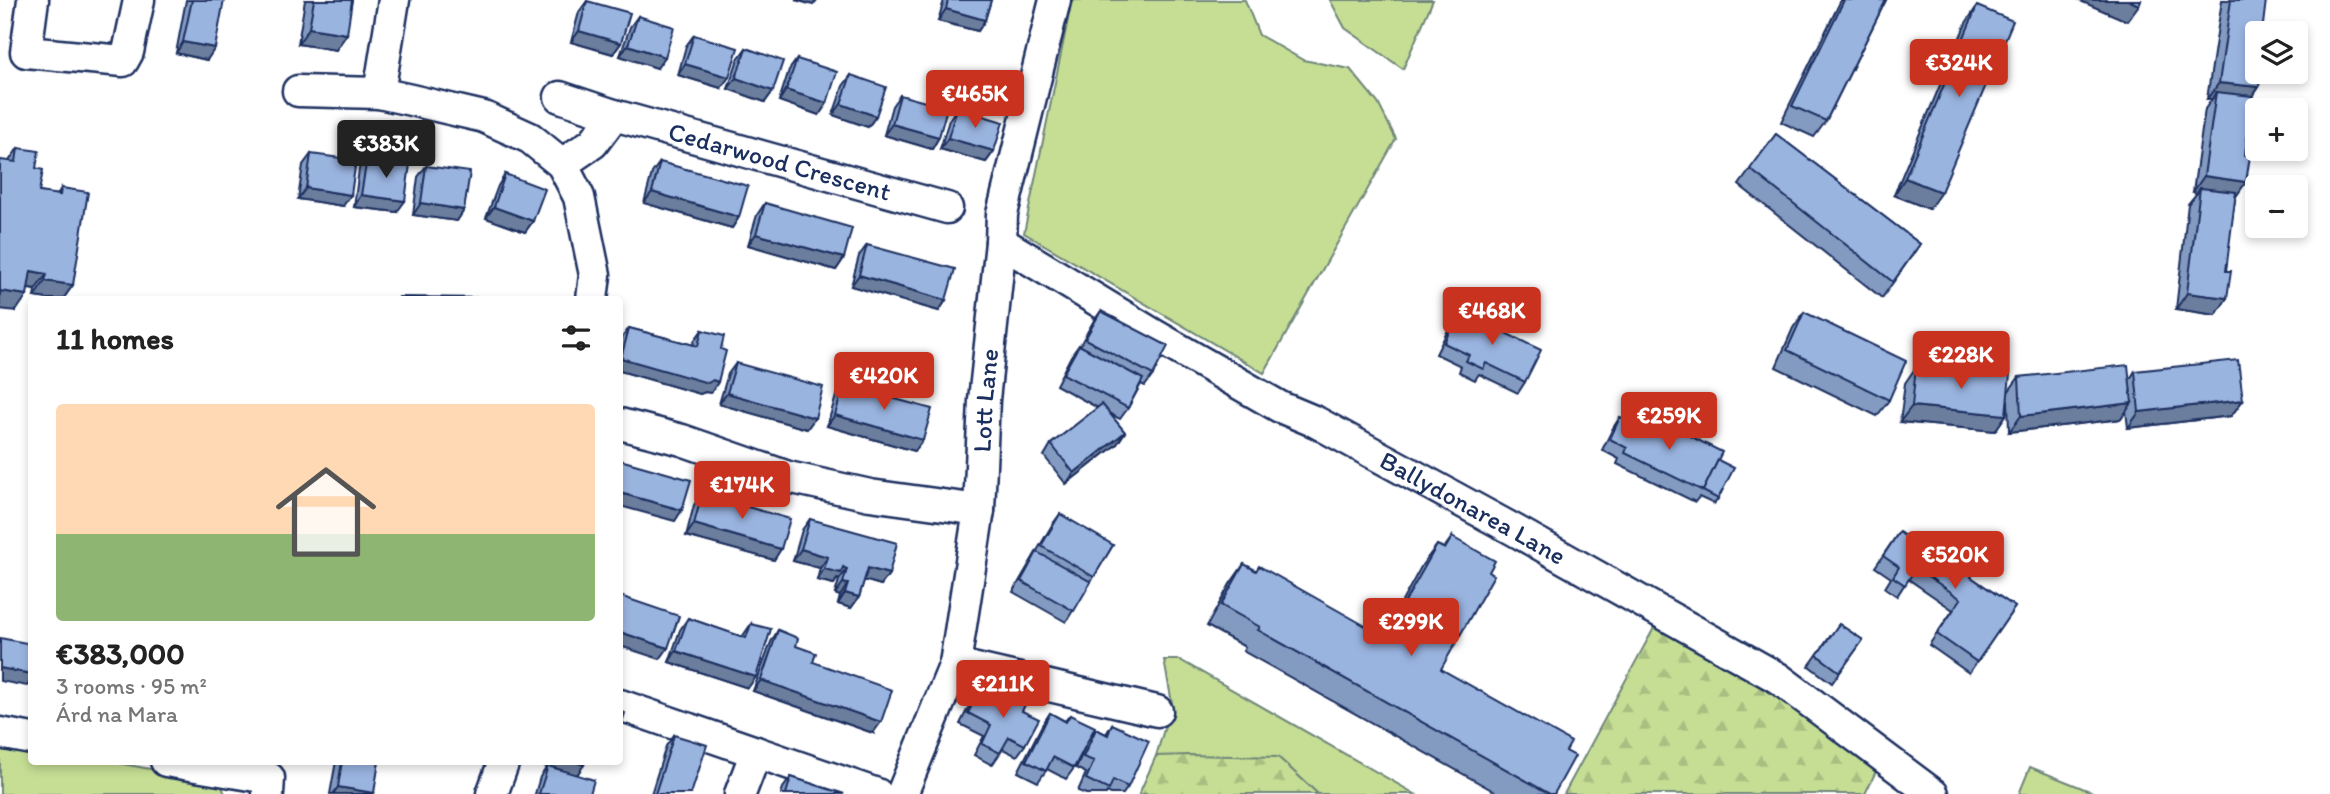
<!DOCTYPE html>
<meta charset="utf-8">
<style>
body{margin:0;font-family:Itim,sans-serif;background:#f2f2f2;color:#222;height:100vh;display:flex;flex-direction:column;font-size:26px;white-space:nowrap}
*{box-sizing:border-box;margin:0}
p{font-size:23px;color:#767676}
.icon{flex:none;width:38px;height:38px;fill:none;stroke:currentColor;stroke-width:2;stroke-linecap:round;stroke-linejoin:round}
.map{position:relative;flex:1;overflow:hidden}
.panel{position:absolute;left:28px;top:296px;width:595px;height:469px;display:flex;flex-direction:column;background:#fff;border-radius:7px;box-shadow:0 4px 10px #0003}
.panel>*{flex:none}
.tools{position:absolute;left:2245px;top:21px;display:grid;gap:14px}
.tools a{display:grid;place-items:center;width:63px;height:63px;border-radius:7px;background:#fff;box-shadow:0 4px 10px #0003;font-size:35px}
.price{position:absolute;translate:-50% -60px;padding:0 16px;border-radius:7px;background:#c8321e;color:#fff;font-size:23px;line-height:46px;filter:drop-shadow(0 2px 4px #0008)}
.price::after{content:'';position:absolute;left:50%;top:42px;width:21px;height:16px;margin-left:-10px;background:inherit;clip-path:polygon(0 0,100% 0,50% 100%)}
.price.on{background:#222;color:#fff}
ul{padding:0;list-style:none}
li{display:grid;align-content:center;gap:14px;height:371px;padding:0 28px}
li span{display:grid;place-items:center;height:217px;border-radius:7px;color:#555}
li>.icon{margin-inline-start:auto}
span .icon{width:126px;height:126px;fill:#fffc;stroke-width:1}
li b{font-size:30px}
h2{display:flex;justify-content:space-between;align-items:center;height:84px;padding:0 28px;font-size:30px}
.map>svg:first-child{display:block}
.green{fill:#c5de94;stroke:#708679;stroke-width:2}
.forest{fill:url(#forest-firs);stroke:#708679;stroke-width:2}
.lines{fill:none;stroke-linecap:round;stroke-linejoin:round}
.minor-casing{stroke:#1b2f5e;stroke-width:35}
.minor{stroke:#fff;stroke-width:30}
.wall{fill:#849bc1;stroke:#1b2f5e;stroke-width:2}
.shaded-wall{fill:#6c7e9d;stroke:#1b2f5e;stroke-width:2}
.building{fill:#9ab4e0;stroke:#1b2f5e;stroke-width:2}
.labels{text-anchor:middle;dominant-baseline:central;stroke-width:5;stroke-linejoin:round;paint-order:stroke}
.street-label{font-size:26px;fill:#1b2f5e;stroke:#fff}
</style>
<div class="map">
<svg width="2330" height="794" viewBox="0 0 2330 794">
<defs>
<pattern id="forest-firs" width="22" height="20" patternUnits="userSpaceOnUse" patternTransform="scale(1.75)"><rect width="22" height="20" fill="#c5de94"/><path d="M5 1l3.5 6h-7zM16 11l3.5 6h-7z" fill="#a9bf82"/></pattern>
</defs>
<rect width="100%" height="100%" fill="#fff"/>
<filter id="ink" filterUnits="userSpaceOnUse"><feTurbulence type="fractalNoise" baseFrequency=".0143" numOctaves="2"/><feDisplacementMap in="SourceGraphic" scale="14" xChannelSelector="R" yChannelSelector="G"/><feConvolveMatrix kernelMatrix="1 2 1 2 8 2 1 2 1" color-interpolation-filters="sRGB"/></filter>
<g filter="url(#ink)">
<g class="green">
<polygon points="1072,0 1245,0 1259,35 1303,60 1350,69 1378,103 1396,139 1264,373 1024,233"/>
<polygon points="1330,0 1433,0 1403,69 1345,28"/>
<polygon points="1164,660 1180,660 1415,794 1318,794 1278,757 1156,756 1172,703"/>
<polygon points="0,742 31,748 32,761 107,761 220,782 225,794 0,794"/>
<polygon points="2030,767 2097,794 2019,794"/>
</g>
<g class="forest">
<polygon points="1655,626 1768,684 1880,763 1865,794 1564,794"/>
<polygon points="1189,755 1278,757 1318,794 1139,794 1156,756"/>
</g>
<g class="lines">
<defs>
<g id="minor">
<polyline points="33,0 26,52 123,61 128,52 139,0"/>
<polyline points="298,91 379,93 411,100 484,117 530,138 562,164 579,197 595,275 592,299"/>
<polyline points="379,93 394,0"/>
<path id="s1" d="M560 97 614 115 947 208"/>
<polyline points="562,164 593,143 614,115"/>
<path id="s2" d="M1001 242 1156 336 1280 407 1316 422 1516 531 1778 678 1933 794"/>
<polyline points="620,424 682,440 788,477 870,495 979,510"/>
<polyline points="955,664 1157,711"/>
<polyline points="620,705 877,794"/>
<polyline points="0,733 32,739"/>
<polyline points="166,761 269,778 268,794"/>
<polyline points="492,794 504,761"/>
<polyline points="740,794 756,752"/>
<path id="s3" d="M902 794 955 664 979 510 984 400 1001 242 1002 214 1055 0"/>
</g>
</defs>
<use href="#minor" class="minor-casing"/>
<use href="#minor" class="minor"/>
</g>
<g class="wall">
<polygon points="186,0 224,0 207,60 176,53"/>
<polygon points="305,0 352,0 336,50 298,44"/>
<polygon points="944,0 991,0 985,20 978,31 938,21"/>
<polygon points="1841,0 1886,0 1826,121 1814,137 1781,122"/>
<polygon points="2222,0 2266,0 2258,33 2259,87 2252,98 2216,315 2176,309 2188,204 2197,193 2193,192 2205,109 2212,99 2207,99"/>
<polygon points="587,1 621,43 613,54 571,42 579,12"/>
<polygon points="1977,6 1929,209 1894,195 1966,23"/>
<polygon points="638,16 657,68 620,56 630,27"/>
<polygon points="694,35 721,88 678,75 686,46"/>
<polygon points="746,48 773,91 765,102 728,89 738,59"/>
<polygon points="797,59 827,103 819,115 779,101 789,70"/>
<polygon points="851,75 876,116 868,127 833,115 843,86"/>
<polygon points="900,95 939,137 932,149 884,135 892,106"/>
<polygon points="957,108 994,151 986,162 940,149 949,120"/>
<polygon points="1776,134 1920,244 1882,298 1739,185"/>
<polygon points="18,148 36,168 39,192 57,195 61,188 73,285 63,299 48,299 34,297 35,290 28,289 16,311 9,161"/>
<polygon points="311,154 343,206 298,199 303,165"/>
<polygon points="367,158 397,212 354,207 359,169"/>
<polygon points="660,162 739,217 732,228 644,203 652,173"/>
<polygon points="426,166 464,210 457,221 413,215 418,177"/>
<polygon points="505,174 533,221 525,232 486,218 498,186"/>
<polygon points="765,203 844,258 836,270 748,245 757,215"/>
<polygon points="867,245 946,300 939,311 851,286 859,256"/>
<polygon points="1101,311 1153,375 1145,386 1141,384 1128,408 1120,419 1110,414 1125,432 1117,444 1066,484 1044,456 1051,444 1098,408 1056,385 1071,356 1079,345 1080,345 1093,322"/>
<polygon points="1459,311 1525,382 1518,393 1479,374 1475,380 1459,372 1461,366 1436,354 1452,322"/>
<polygon points="1804,312 1889,400 1877,416 1776,367 1793,328"/>
<polygon points="629,328 693,345 694,341 702,330 721,349 718,382 711,393 705,392 700,394 620,371 620,346 621,339"/>
<polygon points="736,363 807,429 719,404 728,374"/>
<polygon points="1916,367 2008,392 2019,377 2130,379 2135,371 2243,400 2231,416 2128,428 2126,411 2121,419 2009,432 2008,399 2006,415 1995,431 1900,422 1905,383"/>
<polygon points="844,385 915,451 827,426 836,396"/>
<polygon points="1620,417 1639,426 1642,422 1669,435 1674,428 1718,460 1718,499 1714,504 1699,497 1695,502 1617,464 1619,459 1602,450 1613,428"/>
<polygon points="702,494 774,560 686,536 694,505"/>
<polygon points="1060,514 1113,545 1066,622 1013,592 1052,525"/>
<polygon points="810,519 889,574 881,585 864,580 859,597 851,608 838,604 840,596 835,594 839,580 837,579 834,584 817,580 820,568 793,561 802,530"/>
<polygon points="1899,532 1910,540 1949,559 1966,549 1971,542 1971,577 2015,607 1969,673 1929,645 1953,610 1908,579 1897,596 1885,588 1891,578 1875,567"/>
<polygon points="1452,537 1441,669 1566,751 1554,794 1499,794 1243,651 1245,647 1207,626 1230,584 1244,564 1383,636 1422,565 1437,545 1444,548"/>
<polygon points="688,618 742,637 751,624 748,688 669,662 680,630"/>
<polygon points="1839,624 1863,640 1832,683 1809,666"/>
<polygon points="778,630 813,662 873,733 753,691 771,642"/>
<polygon points="979,691 997,700 1001,693 1022,711 1025,745 1017,756 1003,749 992,765 974,755 984,736 960,724 971,702"/>
<polygon points="1050,713 1065,721 1070,715 1089,739 1096,729 1106,734 1112,724 1128,787 1123,794 1111,794 1107,792 1106,794 1086,794 1078,791 1086,773 1076,768 1086,745 1074,768 1066,779 1047,769 1038,782 1018,772 1042,725"/>
<polygon points="674,735 691,794 651,794 666,746"/>
<polygon points="336,761 379,761 373,794 330,794"/>
<polygon points="544,761 585,761 577,775 590,794 535,794 540,777 547,767 543,765"/>
<polygon points="791,777 844,794 781,794 783,788"/>
</g>
<g class="shaded-wall">
<polygon points="795,0 817,0 813,5"/>
<polygon points="2078,0 2128,0 2139,5 2127,21"/>
<polygon points="946,9 985,20 978,31 938,21"/>
<polygon points="309,28 347,34 336,50 298,44"/>
<polygon points="579,31 621,43 613,54 571,42"/>
<polygon points="183,42 215,48 207,60 176,53"/>
<polygon points="628,45 665,57 657,68 620,56"/>
<polygon points="685,64 729,77 721,88 678,75"/>
<polygon points="736,78 773,91 765,102 728,89"/>
<polygon points="2219,83 2259,87 2248,103 2216,92 2212,99 2207,99"/>
<polygon points="786,90 827,103 819,115 779,101"/>
<polygon points="841,104 876,116 868,127 833,115"/>
<polygon points="892,124 939,137 932,149 884,135"/>
<polygon points="948,138 994,151 986,162 940,149"/>
<polygon points="2204,176 2246,182 2235,198 2200,188 2197,193 2193,192"/>
<polygon points="1905,178 1941,192 1929,209 1894,195"/>
<polygon points="306,188 351,195 343,206 298,199"/>
<polygon points="652,192 739,217 732,228 644,203"/>
<polygon points="361,195 405,201 397,212 354,207"/>
<polygon points="421,203 464,210 457,221 413,215"/>
<polygon points="494,207 533,221 525,232 486,218"/>
<polygon points="756,234 844,258 836,270 748,245"/>
<polygon points="31,271 47,274 35,290 20,287"/>
<polygon points="859,275 946,300 939,311 851,286"/>
<polygon points="45,281 73,285 63,299 48,299 34,297"/>
<polygon points="0,291 27,295 16,311 0,309"/>
<polygon points="2187,293 2227,298 2216,315 2176,309"/>
<polygon points="621,358 713,380 718,382 711,393 705,392 700,394 620,371 620,360"/>
<polygon points="727,393 815,418 807,429 719,404"/>
<polygon points="2243,400 2231,416 2128,428 2139,412"/>
<polygon points="2132,403 2121,419 2009,432 2021,416"/>
<polygon points="1912,406 2006,415 1995,431 1900,422"/>
<polygon points="835,415 923,440 915,451 827,426"/>
<polygon points="1125,432 1117,444 1066,484 1074,473"/>
<polygon points="620,493 682,510 675,521 620,506"/>
<polygon points="694,524 781,549 774,560 686,536"/>
<polygon points="801,549 828,557 820,568 793,561"/>
<polygon points="843,567 847,569 839,580 837,579 834,584 817,580 824,569"/>
<polygon points="868,568 889,574 881,585 860,579"/>
<polygon points="843,583 848,584 840,596 835,594"/>
<polygon points="845,593 859,597 851,608 838,604"/>
<polygon points="620,632 668,648 660,659 620,646"/>
<polygon points="676,651 756,677 748,688 669,662"/>
<polygon points="0,668 32,674 32,679 27,686 0,681"/>
<polygon points="761,680 881,722 873,733 753,691"/>
<polygon points="546,761 573,761 584,765 576,776 543,765"/>
<polygon points="338,787 374,793 373,794 333,794"/>
</g>
<g class="building">
<polygon points="192,0 224,0 215,48 183,42"/>
<polygon points="314,0 352,0 347,34 309,28"/>
<polygon points="948,0 991,0 985,20 946,9"/>
<polygon points="1844,0 1886,0 1826,121 1792,106"/>
<polygon points="2128,0 2141,0 2139,5"/>
<polygon points="2231,0 2266,0 2262,33 2258,33 2258,72 2261,72 2259,87 2219,83"/>
<polygon points="587,1 630,13 621,43 579,31"/>
<polygon points="1977,6 2013,21 1941,192 1905,178"/>
<polygon points="638,16 674,27 665,57 628,45"/>
<polygon points="694,35 738,48 729,77 685,64"/>
<polygon points="746,48 783,61 773,91 736,78"/>
<polygon points="797,59 837,72 827,103 786,90"/>
<polygon points="851,75 886,87 876,116 841,104"/>
<polygon points="2216,92 2252,96 2245,155 2250,156 2246,182 2204,176"/>
<polygon points="900,95 947,108 939,137 892,124"/>
<polygon points="957,108 1003,122 994,151 948,138"/>
<polygon points="1776,134 1920,244 1893,282 1750,169"/>
<polygon points="18,148 39,151 36,168 43,170 39,192 60,195 61,188 88,192 73,285 45,281 47,274 31,271 27,295 0,291 0,160 16,162"/>
<polygon points="311,154 356,160 351,195 306,188"/>
<polygon points="367,158 410,164 405,201 361,195"/>
<polygon points="660,162 748,186 739,217 652,192"/>
<polygon points="426,166 470,172 464,210 421,203"/>
<polygon points="505,174 545,189 533,221 494,207"/>
<polygon points="2200,188 2236,192 2226,271 2231,271 2227,298 2187,293"/>
<polygon points="765,203 852,228 844,258 756,234"/>
<polygon points="867,245 955,269 946,300 859,275"/>
<polygon points="399,297 490,298 490,299 399,299"/>
<polygon points="1101,311 1168,346 1153,375 1085,339"/>
<polygon points="1459,311 1541,350 1525,382 1486,363 1483,369 1466,361 1469,355 1444,343"/>
<polygon points="1804,312 1906,361 1889,400 1787,350"/>
<polygon points="629,328 698,346 702,330 724,336 721,349 726,351 718,382 713,380 708,383 621,358"/>
<polygon points="1079,345 1143,379 1128,408 1063,374"/>
<polygon points="2238,360 2243,400 2139,412 2135,371"/>
<polygon points="736,363 823,387 815,418 727,393"/>
<polygon points="2128,365 2132,403 2021,416 2019,377"/>
<polygon points="1916,367 2010,374 2006,415 1912,406"/>
<polygon points="844,385 932,409 923,440 835,415"/>
<polygon points="1102,404 1125,432 1074,473 1051,444"/>
<polygon points="1620,417 1639,426 1642,422 1670,435 1674,428 1722,452 1703,491 1625,453 1627,448 1610,439"/>
<polygon points="620,460 691,480 682,510 620,493"/>
<polygon points="1718,460 1734,468 1718,499 1701,490 1703,491"/>
<polygon points="702,494 790,519 781,549 694,524"/>
<polygon points="1060,514 1113,545 1094,577 1041,546"/>
<polygon points="810,519 897,543 889,574 868,568 859,597 845,593 848,584 843,583 847,569 843,567 841,573 824,569 828,557 801,549"/>
<polygon points="1899,532 1910,540 1914,534 1949,559 1959,544 1969,551 1971,542 1988,553 1971,577 2015,607 1977,662 1937,634 1961,599 1916,568 1905,585 1893,577 1899,567 1883,556"/>
<polygon points="1452,537 1495,561 1489,572 1494,575 1441,669 1571,742 1566,751 1575,756 1554,794 1550,794 1258,630 1260,627 1221,605 1244,564 1256,571 1259,566 1385,637 1437,545 1445,549"/>
<polygon points="1037,552 1091,582 1074,611 1021,581"/>
<polygon points="620,596 679,616 668,648 620,632"/>
<polygon points="688,618 746,638 751,624 771,629 756,677 676,651"/>
<polygon points="1839,624 1863,640 1840,672 1817,655"/>
<polygon points="778,630 798,638 796,646 816,653 813,662 892,690 881,722 761,680"/>
<polygon points="0,638 32,644 32,674 0,668"/>
<polygon points="979,691 998,701 1001,693 1025,705 1022,711 1039,719 1025,745 1009,737 1000,753 982,744 991,725 968,713"/>
<polygon points="620,711 625,713 620,729"/>
<polygon points="1050,713 1066,722 1070,715 1095,727 1074,768 1053,757 1046,771 1026,761"/>
<polygon points="1112,724 1149,741 1128,787 1113,780 1109,790 1086,779 1094,761 1083,757 1096,729 1108,735"/>
<polygon points="674,735 707,745 691,794 655,794"/>
<polygon points="342,761 379,761 374,793 338,787"/>
<polygon points="573,761 585,761 584,765"/>
<polygon points="548,766 594,780 590,794 539,794"/>
<polygon points="791,777 844,794 786,794"/>
</g>
</g>
<g class="labels">
<g class="street-label">
<text stroke="none"><textPath href="#s1" startOffset="229">Cedarwood Crescent</textPath></text>
<text stroke="none"><textPath href="#s3" startOffset="406">Lott Lane</textPath></text>
<text stroke="none"><textPath href="#s2" startOffset="542">Ballydonarea Lane</textPath></text>
</g>
</g>
</svg>
<div class="tools">
<a><svg class="icon" aria-label="layers" viewBox="0 0 24 24"><path d="M12 4l9 5-9 5-9-5zM3 14l9 5 9-5"/></svg></a>
<a>+</a>
<a>−</a>
</div>
<b class="price" style="left:1959px;top:99px">€324K</b>
<b class="price" style="left:975px;top:130px">€465K</b>
<b class="price on" style="left:386px;top:180px">€383K</b>
<b class="price" style="left:1492px;top:347px">€468K</b>
<b class="price" style="left:1961px;top:391px">€228K</b>
<b class="price" style="left:884px;top:412px">€420K</b>
<b class="price" style="left:1669px;top:452px">€259K</b>
<b class="price" style="left:742px;top:521px">€174K</b>
<b class="price" style="left:1955px;top:591px">€520K</b>
<b class="price" style="left:1411px;top:658px">€299K</b>
<b class="price" style="left:1003px;top:720px">€211K</b>
<section class="panel">
<h2>11 homes<svg class="icon" aria-label="filters" viewBox="0 0 24 24"><path d="M4 7h16M4 17h16"/><circle cx="9" cy="7" r="2"/><circle cx="15" cy="17" r="2"/></svg></h2>
<ul>
<li><span style="background:linear-gradient(#ffd9b3 60%,#8fb573 0)"><svg class="icon" aria-label="home" viewBox="0 0 24 24"><path d="M3 11l9-7 9 7M6 9v11h12V9"/></svg></span><div><b>€383,000</b><p>3 rooms · 95 m²</p><p>Árd na Mara</p></div></li>
</ul>
</section>
</div>
